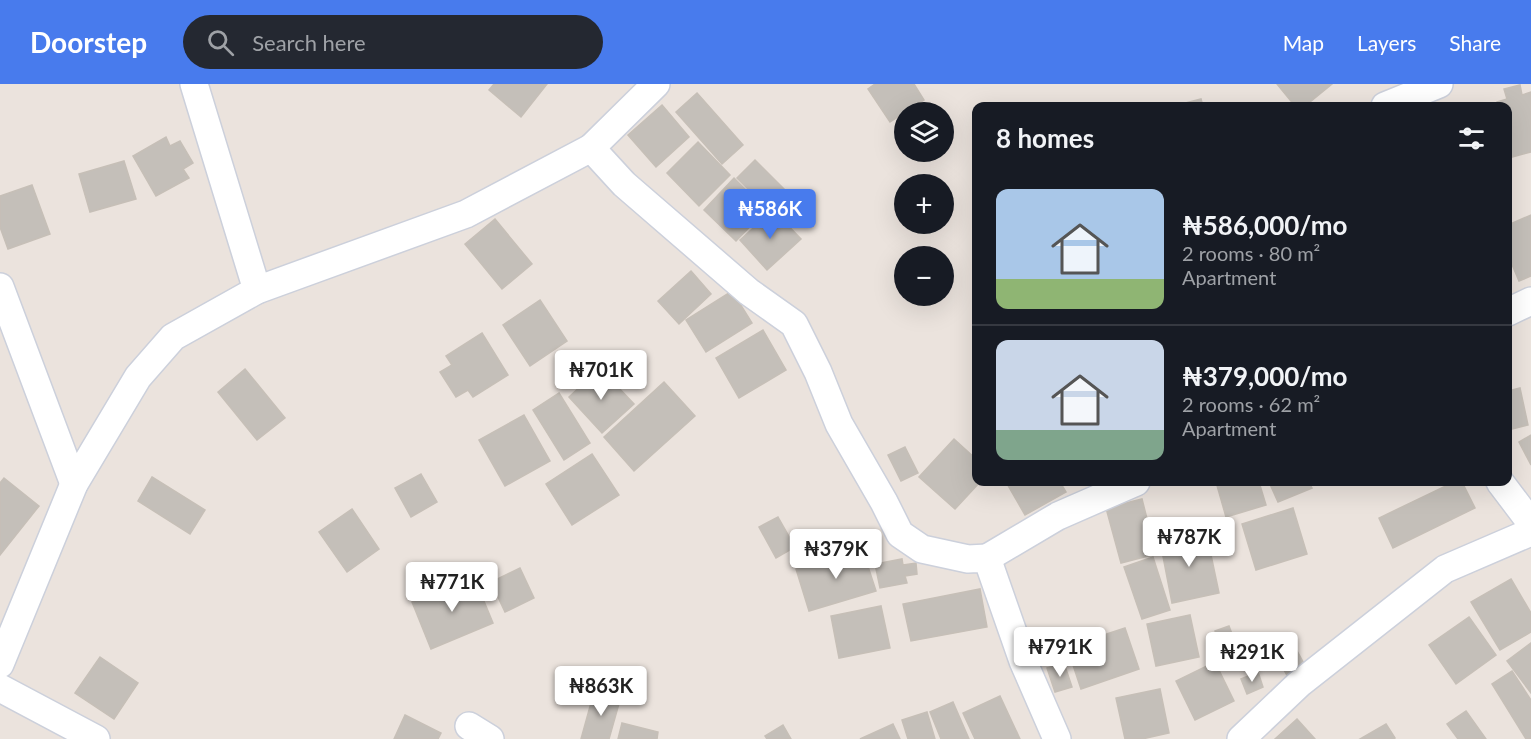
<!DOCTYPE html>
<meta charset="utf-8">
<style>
body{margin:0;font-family:Lato,sans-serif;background:#242831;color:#f1f3f6;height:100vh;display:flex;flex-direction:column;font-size:22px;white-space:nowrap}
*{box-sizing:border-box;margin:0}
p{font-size:20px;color:#9ea1a6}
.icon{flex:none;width:33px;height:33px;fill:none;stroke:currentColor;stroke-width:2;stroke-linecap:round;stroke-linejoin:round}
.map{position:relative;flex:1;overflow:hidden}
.panel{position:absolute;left:972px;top:18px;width:540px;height:384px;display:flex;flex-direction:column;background:#171b24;border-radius:12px;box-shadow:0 6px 24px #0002}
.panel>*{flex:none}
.tools{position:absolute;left:894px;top:18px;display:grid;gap:12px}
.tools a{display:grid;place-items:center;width:60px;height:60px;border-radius:50%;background:#171b24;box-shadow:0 6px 24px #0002;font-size:30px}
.price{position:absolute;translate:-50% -51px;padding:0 14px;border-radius:6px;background:#fff;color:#222;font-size:20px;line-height:39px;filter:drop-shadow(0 2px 3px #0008)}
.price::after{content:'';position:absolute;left:50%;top:36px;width:18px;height:14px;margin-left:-9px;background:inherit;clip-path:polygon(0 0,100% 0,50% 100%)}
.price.on{background:#487bed;color:#fff}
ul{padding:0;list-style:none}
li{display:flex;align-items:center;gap:18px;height:150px;padding:0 24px}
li+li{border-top:2px solid #363941}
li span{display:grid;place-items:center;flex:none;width:168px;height:120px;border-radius:12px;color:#555}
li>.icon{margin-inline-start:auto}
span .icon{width:72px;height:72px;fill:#fffc;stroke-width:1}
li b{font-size:26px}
h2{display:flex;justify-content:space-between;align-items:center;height:72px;padding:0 24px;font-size:26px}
header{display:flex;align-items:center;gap:36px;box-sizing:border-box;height:84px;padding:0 30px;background:#487bed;color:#fff}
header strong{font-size:28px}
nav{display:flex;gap:33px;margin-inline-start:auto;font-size:21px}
.search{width:420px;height:54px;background:#242831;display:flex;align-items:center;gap:15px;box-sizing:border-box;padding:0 21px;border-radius:33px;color:#9ea1a6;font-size:22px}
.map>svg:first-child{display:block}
.building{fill:#c4bfb9;stroke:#c6bfb7;stroke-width:1.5}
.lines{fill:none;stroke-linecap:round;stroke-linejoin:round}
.street-casing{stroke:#ccd0db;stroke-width:30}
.street{stroke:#fff;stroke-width:27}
</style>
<header>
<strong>Doorstep</strong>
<div class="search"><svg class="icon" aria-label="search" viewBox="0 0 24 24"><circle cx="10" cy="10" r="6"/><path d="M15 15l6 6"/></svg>Search here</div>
<nav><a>Map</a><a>Layers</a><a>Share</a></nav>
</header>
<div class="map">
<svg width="1531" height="655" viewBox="0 0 1531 655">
<rect width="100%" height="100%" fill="#ebe3dd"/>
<g class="building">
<polygon points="494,0 547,0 521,33 489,6"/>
<polygon points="875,0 914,0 924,16 890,38 868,5"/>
<polygon points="1277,0 1332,0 1305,22 1295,22"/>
<polygon points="1520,1 1522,11 1531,8 1531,68 1512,73 1508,57 1508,22 1498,22 1497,18 1507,15 1504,5"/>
<polygon points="697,9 743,61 722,80 676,28"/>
<polygon points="1201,15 1203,22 1174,22"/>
<polygon points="662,21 689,53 656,83 628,51"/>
<polygon points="166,53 170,62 180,57 193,79 183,85 189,94 156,112 133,72"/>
<polygon points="698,58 730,91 699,122 667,89"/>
<polygon points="755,76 784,105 766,123 737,94"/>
<polygon points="124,77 136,115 90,128 79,90"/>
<polygon points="734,94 766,126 736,157 704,126"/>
<polygon points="32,101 50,150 8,165 0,143 0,112"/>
<polygon points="773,126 801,155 767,186 740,156"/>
<polygon points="1531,131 1531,192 1519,197 1508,171 1508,141"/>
<polygon points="495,135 532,180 502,205 465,160"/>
<polygon points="691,187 711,210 679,240 658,217"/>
<polygon points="732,207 752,239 706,268 686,236"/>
<polygon points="540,216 567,257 530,282 503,241"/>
<polygon points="763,246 786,286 739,314 716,274"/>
<polygon points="482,249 508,291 473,313 468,306 456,313 440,288 452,281 446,272"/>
<polygon points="600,284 634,320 602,349 569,313"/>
<polygon points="245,285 285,334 257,356 218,308"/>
<polygon points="664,298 695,332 634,387 604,353"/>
<polygon points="1520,304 1528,341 1508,346 1508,307"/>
<polygon points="559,309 590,359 564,376 533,326"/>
<polygon points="524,331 550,377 505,402 479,356"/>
<polygon points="1531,351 1531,381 1519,358"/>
<polygon points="954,355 976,375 976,398 980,398 955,425 919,393"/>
<polygon points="905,363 918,389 901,397 888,371"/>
<polygon points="592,370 619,411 572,441 546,400"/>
<polygon points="421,390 437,418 411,433 395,404"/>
<polygon points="152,393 205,426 190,450 138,417"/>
<polygon points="4,394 39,422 0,471 0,399"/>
<polygon points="1006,398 1060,398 1066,408 1025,431"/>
<polygon points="1216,398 1259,398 1266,421 1226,433"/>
<polygon points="1269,398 1309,398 1312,404 1278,418"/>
<polygon points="1454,398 1462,398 1475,424 1393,464 1379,434"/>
<polygon points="1142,415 1156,470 1121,479 1106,424"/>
<polygon points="1293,424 1307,470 1256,486 1242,440"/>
<polygon points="352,425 379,465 347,488 319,448"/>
<polygon points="778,433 795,463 776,474 759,443"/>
<polygon points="1193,446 1194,455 1207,452 1219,509 1172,519 1161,462 1174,459 1172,451"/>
<polygon points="862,464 876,507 809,527 796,485"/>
<polygon points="1153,473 1170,526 1142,535 1124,483"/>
<polygon points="902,475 903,481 916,479 917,490 905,492 907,499 880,504 875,480"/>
<polygon points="520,484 534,514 505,528 491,498"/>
<polygon points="474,493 493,539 431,565 412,518"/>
<polygon points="1511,495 1531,529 1531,548 1500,566 1471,518"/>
<polygon points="980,505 987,543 911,557 903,520"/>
<polygon points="881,522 890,564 839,574 831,532"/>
<polygon points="1190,531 1199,573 1156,582 1147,540"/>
<polygon points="1469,533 1496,571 1456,600 1429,561"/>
<polygon points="1229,542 1237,563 1223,568 1215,547"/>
<polygon points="1125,544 1139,585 1081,605 1067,563"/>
<polygon points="1531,559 1531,609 1507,577"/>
<polygon points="1296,565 1307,585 1289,595 1278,575"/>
<polygon points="100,573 138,599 114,635 75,609"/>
<polygon points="1215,578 1234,617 1195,636 1176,597"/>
<polygon points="1064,579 1072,603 1055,608 1047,584"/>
<polygon points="1512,587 1531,616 1531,655 1526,655 1492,600"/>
<polygon points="1258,588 1263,603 1247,610 1241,595"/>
<polygon points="1160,605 1169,649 1142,655 1125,655 1116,614"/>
<polygon points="594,608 620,616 609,655 581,655"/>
<polygon points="1000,612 1020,655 975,655 963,629"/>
<polygon points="953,618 969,655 941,655 930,628"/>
<polygon points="1466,627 1486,655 1458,655 1447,640"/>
<polygon points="927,628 935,655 908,655 902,636"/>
<polygon points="405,631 441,649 438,655 394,655"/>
<polygon points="1297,635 1315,655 1275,655"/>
<polygon points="622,639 658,648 657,655 618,655"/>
<polygon points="893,640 900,655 860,655"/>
<polygon points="1386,640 1395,654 1393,655 1360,655"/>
<polygon points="783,641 791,655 767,655 765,652"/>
</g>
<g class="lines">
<defs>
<g id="street">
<polyline points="194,0 257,206"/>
<polyline points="656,0 591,64 624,100 749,208 794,240 818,288 839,340 884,418 900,450 922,465 968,475 987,474 1023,577 1057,655"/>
<polyline points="1385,22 1439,0"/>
<polyline points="0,203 74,400"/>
<polyline points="1508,228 1531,217"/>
<polyline points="1500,398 1531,439"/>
<polyline points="987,474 1058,432 1136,398"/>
<polyline points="0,580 74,400 138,293 173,253 257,206 466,130 591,64"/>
<polyline points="0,604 96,655"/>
<polyline points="469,642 490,655"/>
<polyline points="1241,655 1299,600 1445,485 1531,448"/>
</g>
</defs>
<use href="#street" class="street-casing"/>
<use href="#street" class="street"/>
</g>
</svg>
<div class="tools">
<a><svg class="icon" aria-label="layers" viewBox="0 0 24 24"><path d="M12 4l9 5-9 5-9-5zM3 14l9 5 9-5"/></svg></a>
<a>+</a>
<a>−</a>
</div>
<b class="price on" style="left:770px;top:156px">₦586K</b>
<b class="price" style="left:601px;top:317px">₦701K</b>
<b class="price" style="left:1189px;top:484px">₦787K</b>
<b class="price" style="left:836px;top:496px">₦379K</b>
<b class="price" style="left:452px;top:529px">₦771K</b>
<b class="price" style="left:1060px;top:594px">₦791K</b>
<b class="price" style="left:1252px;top:599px">₦291K</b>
<b class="price" style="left:601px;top:633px">₦863K</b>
<section class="panel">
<h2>8 homes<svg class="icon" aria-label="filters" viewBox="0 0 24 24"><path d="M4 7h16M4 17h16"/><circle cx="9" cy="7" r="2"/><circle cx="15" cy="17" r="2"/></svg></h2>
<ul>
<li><span style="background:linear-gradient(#a9c7e8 75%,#8fb573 0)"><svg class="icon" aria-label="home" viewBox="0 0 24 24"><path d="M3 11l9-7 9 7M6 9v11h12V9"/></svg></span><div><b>₦586,000/mo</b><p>2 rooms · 80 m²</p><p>Apartment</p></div></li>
<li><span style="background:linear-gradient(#c9d6e8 75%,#7fa58c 0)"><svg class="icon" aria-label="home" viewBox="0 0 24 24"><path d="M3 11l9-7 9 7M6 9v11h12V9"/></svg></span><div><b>₦379,000/mo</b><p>2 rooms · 62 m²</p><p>Apartment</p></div></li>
</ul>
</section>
</div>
